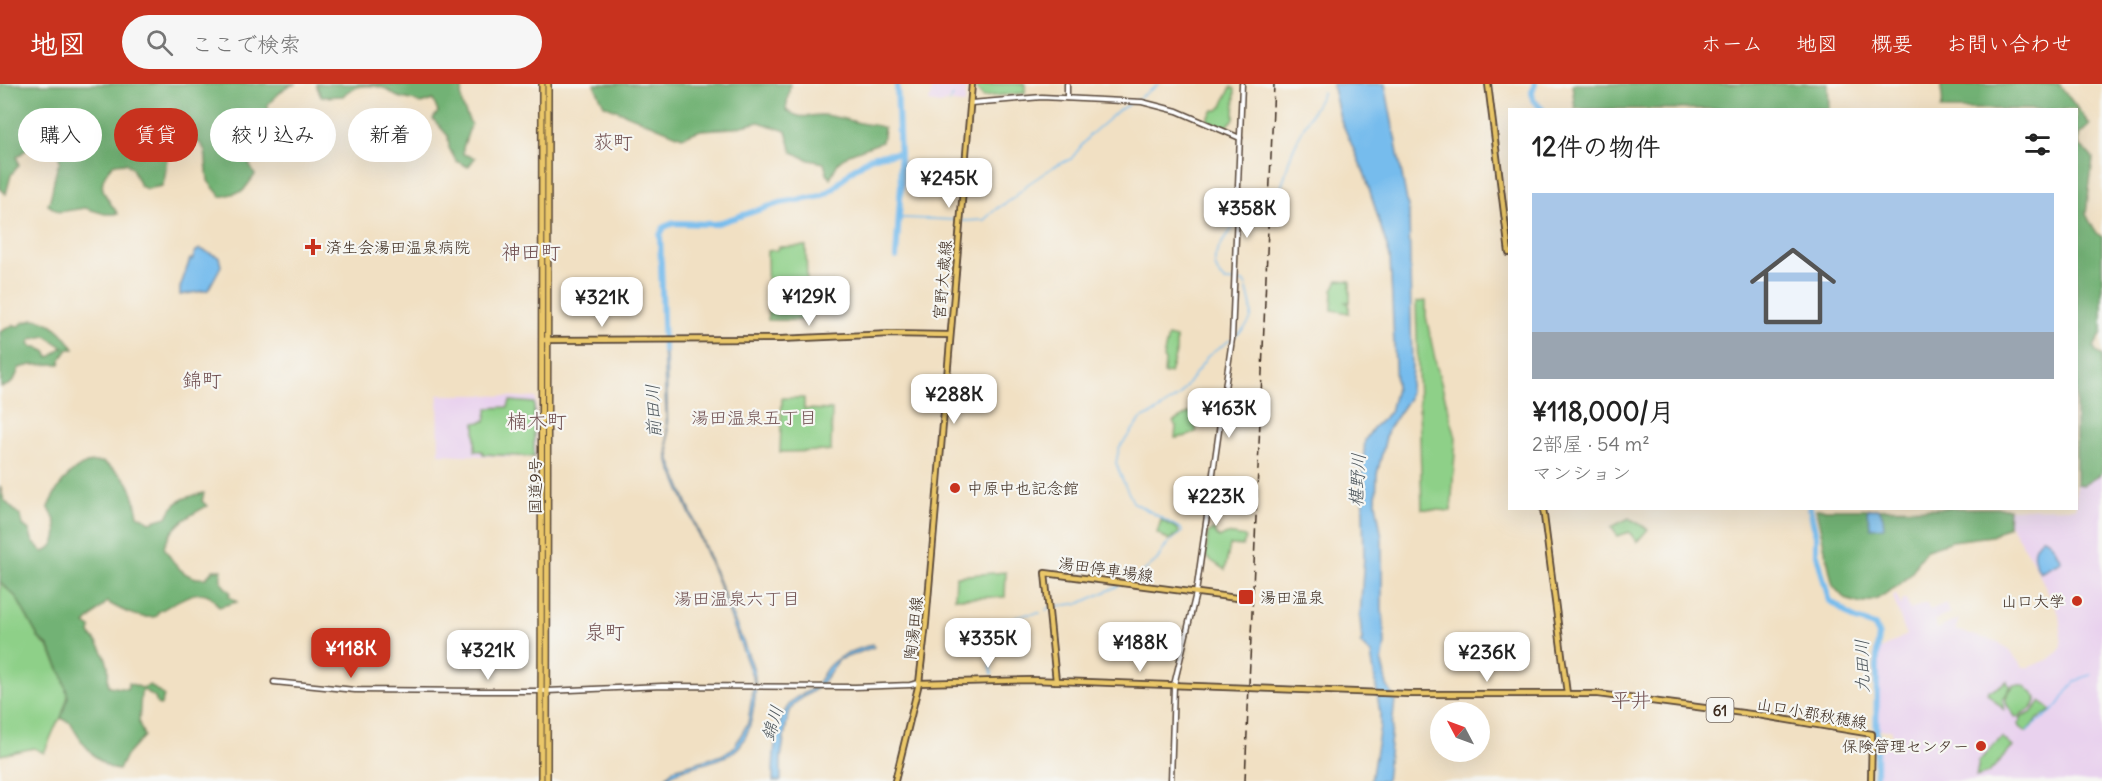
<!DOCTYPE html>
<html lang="ja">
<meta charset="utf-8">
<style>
body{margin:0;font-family:Delius,"Klee One",sans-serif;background:#f6f6f6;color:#222;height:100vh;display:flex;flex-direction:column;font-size:22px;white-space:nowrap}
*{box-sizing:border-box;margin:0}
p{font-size:20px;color:#767676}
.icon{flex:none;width:33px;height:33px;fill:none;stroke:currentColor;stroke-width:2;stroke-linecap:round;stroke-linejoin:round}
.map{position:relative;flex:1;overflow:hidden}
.panel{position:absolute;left:1508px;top:24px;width:570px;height:402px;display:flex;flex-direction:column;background:#fff;border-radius:0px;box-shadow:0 6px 24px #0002}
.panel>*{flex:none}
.hud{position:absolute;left:18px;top:24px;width:570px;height:54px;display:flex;gap:12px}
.needle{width:39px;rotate:311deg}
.tools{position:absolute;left:1430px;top:618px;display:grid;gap:12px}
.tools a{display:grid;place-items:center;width:60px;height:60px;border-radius:50%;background:#fff;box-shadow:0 6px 24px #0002;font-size:30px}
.price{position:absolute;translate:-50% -51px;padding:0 14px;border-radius:12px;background:#fff;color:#222;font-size:20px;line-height:39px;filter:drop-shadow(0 2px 3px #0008)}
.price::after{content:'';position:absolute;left:50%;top:36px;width:18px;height:14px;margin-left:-9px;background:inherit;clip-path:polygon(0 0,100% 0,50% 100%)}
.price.active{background:#c8321e;color:#fff}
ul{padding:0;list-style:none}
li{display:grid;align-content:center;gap:12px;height:318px;padding:0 24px}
li span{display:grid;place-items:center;height:186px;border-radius:0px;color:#555}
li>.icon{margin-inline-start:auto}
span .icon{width:108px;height:108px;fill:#fffc;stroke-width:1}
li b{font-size:26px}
h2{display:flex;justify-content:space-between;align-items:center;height:72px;padding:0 24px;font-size:26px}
.chip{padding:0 21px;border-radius:27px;background:#fff;box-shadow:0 6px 24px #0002;font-size:21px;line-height:54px}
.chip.active{background:#c8321e;color:#fff}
header{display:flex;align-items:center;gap:36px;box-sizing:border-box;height:84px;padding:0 30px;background:#c8321e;color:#fff}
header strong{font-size:28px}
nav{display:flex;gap:33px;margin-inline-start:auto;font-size:21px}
.search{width:420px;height:54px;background:#f6f6f6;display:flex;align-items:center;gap:15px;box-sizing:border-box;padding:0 21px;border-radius:33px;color:#767676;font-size:22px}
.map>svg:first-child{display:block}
.built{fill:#e9d2ee}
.green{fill:#8ed088;stroke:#647d53;stroke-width:1.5}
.forest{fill:#72b274;stroke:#566e49;stroke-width:1.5;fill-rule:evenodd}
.water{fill:#76bced;stroke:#587386;stroke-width:1.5}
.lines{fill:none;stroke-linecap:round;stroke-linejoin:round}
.stream{stroke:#76bced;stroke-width:1.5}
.river{stroke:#76bced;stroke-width:6}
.minor-casing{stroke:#564537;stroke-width:7}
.major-casing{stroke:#564537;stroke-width:8}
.highway-casing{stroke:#564537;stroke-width:8}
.minor{stroke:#fff;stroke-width:4}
.major{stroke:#eac769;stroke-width:4.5}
.highway{stroke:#eac769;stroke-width:5}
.rail{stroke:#3b2a1e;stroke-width:1.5;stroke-dasharray:9 4.5;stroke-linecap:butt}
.major-bridge-casing{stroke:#564537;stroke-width:8;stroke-linecap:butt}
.major-bridge{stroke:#eac769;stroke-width:4.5}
.poi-dot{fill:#c8321e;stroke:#f6f6f2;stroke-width:2}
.labels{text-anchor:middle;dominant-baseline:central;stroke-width:4.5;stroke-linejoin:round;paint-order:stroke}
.shield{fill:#f6f6f2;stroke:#73675e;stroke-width:1.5}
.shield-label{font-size:15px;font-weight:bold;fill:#3b2a1e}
.poi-label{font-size:16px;fill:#3b2a1e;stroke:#f6f6f2;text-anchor:start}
.street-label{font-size:16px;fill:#3b2a1e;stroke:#f6f6f2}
.water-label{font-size:18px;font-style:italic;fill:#4d565c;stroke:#f6f6f2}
.neighbourhood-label{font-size:18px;fill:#715152;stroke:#f6f6f2}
.quarter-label{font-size:20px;fill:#715152;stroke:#f6f6f2}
</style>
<header>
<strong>地図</strong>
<div class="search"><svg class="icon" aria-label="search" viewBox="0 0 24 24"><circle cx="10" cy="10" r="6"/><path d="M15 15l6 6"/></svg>ここで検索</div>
<nav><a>ホーム</a><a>地図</a><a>概要</a><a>お問い合わせ</a></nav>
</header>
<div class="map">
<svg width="2102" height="697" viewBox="0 0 2102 697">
<rect width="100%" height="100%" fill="#f6f6f2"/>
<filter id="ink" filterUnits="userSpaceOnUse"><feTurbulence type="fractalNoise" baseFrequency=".0167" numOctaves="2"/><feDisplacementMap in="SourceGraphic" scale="12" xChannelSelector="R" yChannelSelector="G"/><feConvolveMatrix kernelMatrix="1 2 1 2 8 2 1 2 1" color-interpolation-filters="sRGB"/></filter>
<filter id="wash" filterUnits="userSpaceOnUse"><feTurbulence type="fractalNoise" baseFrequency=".008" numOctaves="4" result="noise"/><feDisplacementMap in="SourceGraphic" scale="24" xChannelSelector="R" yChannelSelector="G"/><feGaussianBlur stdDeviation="1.35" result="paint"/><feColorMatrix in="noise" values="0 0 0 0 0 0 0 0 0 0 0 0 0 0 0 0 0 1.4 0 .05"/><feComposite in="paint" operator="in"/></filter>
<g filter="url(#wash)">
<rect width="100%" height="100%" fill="#f1e0c3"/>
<g class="built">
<polygon points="933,0 954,0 954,3 956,4 957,0 966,0 965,20 950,19 954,12 952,12 947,18 940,20 929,18"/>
<polygon points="438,311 483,311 536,314 536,374 439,370"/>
<polygon points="2102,340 2102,697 1878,697 1879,653 1893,654 1892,646 1879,646 1879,566 1906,551 1893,513 1896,510 1901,523 1903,516 1906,515 1910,526 1926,519 1930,526 1946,519 1949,530 1935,536 1937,545 1959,535 1955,546 1998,558 2009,566 2023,583 2029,583 2050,575 2057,569 2062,563 2059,530 2029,470 2006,435 2006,425 2076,424 2076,381"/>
</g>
<g class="green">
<polygon points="977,0 1025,0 1025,9 983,13 977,6"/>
<polygon points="1231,3 1235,5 1234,35 1225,44 1207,36 1213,26 1218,26 1222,22"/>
<polygon points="806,162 808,236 768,236 767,167 777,166 778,163"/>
<polygon points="1338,196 1350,197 1350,218 1344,218 1349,219 1349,229 1332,226 1333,206"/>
<polygon points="1426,217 1426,232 1436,280 1456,354 1451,427 1422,425 1416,218"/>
<polygon points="1168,252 1176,254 1176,269 1170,289 1164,290 1165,277 1163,274"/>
<polygon points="782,314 804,314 804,325 832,326 831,367 780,368"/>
<polygon points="510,317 534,319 534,373 483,370 482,367 475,367 475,339 485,337 488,324 508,323"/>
<polygon points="1190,328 1197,347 1188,352 1175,354 1176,342 1173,338"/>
<polygon points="1629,434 1648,445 1637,458 1629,448 1618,452 1611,443"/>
<polygon points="1161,436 1178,445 1179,450 1168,456 1157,449"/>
<polygon points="1214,446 1219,454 1227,450 1246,453 1243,462 1230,461 1225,486 1206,473 1208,448"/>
<polygon points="1006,488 1005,513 955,514 956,492"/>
<polygon points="0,498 16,513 39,555 48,563 63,593 68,613 61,634 57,639 44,669 34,664 0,671"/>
<polygon points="2007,597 2008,600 2011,602 2003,616 2004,626 1987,609 1989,606 1993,606"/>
<path d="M2014 601H2024L2037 614C2034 626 2027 627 2016 634 2007 620 1999 619 2014 601Z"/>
<polygon points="2041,617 2051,627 2038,635 2026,648 2019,643 2018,640 2021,637 2020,634 2031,629"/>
<polygon points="2002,653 2013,663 1988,689 1976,693 1979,677"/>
</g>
<g class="forest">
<path d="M0 0H296L286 3 267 21 275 45 257 41 246 56V65L257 62 265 69 249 80 255 91 243 107 221 113 208 97 205 66 199 58 183 63 168 59 164 66 168 70C165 81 167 91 162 102L147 105 140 102 132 84 126 79 114 80C93 100 104 110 118 130H105L85 124 59 128 48 121C54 106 53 91 60 77L56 62 49 57 27 65 17 73 19 81 11 91 6 110 0 104Z"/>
<path d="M316 0H465C456 13 465 28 471 40L463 64V70L475 74 468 83 456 77 449 64 448 52 433 35 438 28 433 16 421 20C410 14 408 16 398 13 394 12 390 7 386 5 371 0 353 0 343 12L321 13Z"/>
<path d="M594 0H790L786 26C804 37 804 31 822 31 836 32 847 36 860 39 869 41 876 40 884 44L882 58 849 70 838 79 830 94 827 90 824 79 809 76 792 68 786 47 759 38 734 44 701 46 682 53 604 21Z"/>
<polygon points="1572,0 1828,0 1829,25 1575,25"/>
<path d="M1941 0H2059L2090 41 2079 51V60L2093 74 2086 130 2096 149 2102 153V248L2094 263 2096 268 2102 272V389L2084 401 2076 400V26L1941 25C1945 16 1940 9 1941 0Z"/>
<path d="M33 235C52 236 64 249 74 265H68L61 275 60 280 32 281 19 284C15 295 14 301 1 303L0 248 13 241 19 242 25 237 26 238ZM46 252 64 264H61L52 272 48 273 47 268 37 263H33L29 259 32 255Z"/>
<path d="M102 378C131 395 131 400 138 431L150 438 167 433C175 415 186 413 204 409L202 417 207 422C187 433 173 440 164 463 173 479 185 497 206 494L213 486H222C219 497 222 501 230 508L229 512 237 518 219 523C215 518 212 512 206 510 191 506 170 522 158 528L157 532C141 537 121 526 107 518L85 540 91 544 90 550C98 559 106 570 108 582 109 589 107 596 109 602L127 605 129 599 142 604 150 601 164 612 161 621 157 620 155 614 144 606 141 609 139 639 144 652 125 673 119 686C101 685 78 655 71 639L61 634 68 613 63 593 49 563 39 554 16 513 0 498V402L4 416 21 433 23 441 29 446 33 458 43 468C63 460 58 438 48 423 55 407 69 385 87 379 92 378 98 378 102 378Z"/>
<polygon points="2009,424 2008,442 1992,452 1952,457 1927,465 1918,477 1911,490 1898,502 1877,515 1861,520 1845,515 1833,502 1816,425"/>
</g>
<g class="water">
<polygon points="1332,0 1385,0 1409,128 1412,285 1409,314 1388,345 1377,390 1376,419 1382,454 1382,524 1385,560 1382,579 1387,601 1395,616 1386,697 1371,697 1380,642 1380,629 1371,570 1360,559 1362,557 1360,534 1364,472 1362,391 1365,356 1373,344 1390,328 1396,304 1390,173 1365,91 1340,34"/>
<polygon points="200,165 219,173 221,182 208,206 180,211 180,204 190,175 192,176 196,167"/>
<path d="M663 260H666L668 359 670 376 752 580C757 596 756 610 753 627 745 675 725 673 685 685 677 688 671 690 666 697H662L674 685 722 671 734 663 748 639 754 597 715 491 668 377Z"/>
<polygon points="1868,425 1879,425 1883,433 1884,443 1871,444 1867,429"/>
<path d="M2042 454C2053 456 2056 467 2061 477L2040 488C2033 476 2029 464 2042 454Z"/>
<path d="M873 560 874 563 839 576 819 603 795 619 790 627 786 642 781 674V697H773C773 672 774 637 792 617 799 610 808 609 815 602 820 597 823 589 828 583 839 570 857 566 873 560Z"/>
</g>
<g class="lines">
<g class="stream">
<polyline points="955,3 955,0"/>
<polyline points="1135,17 1159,0"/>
<polyline points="949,18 953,12"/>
<path d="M1239 135C1247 123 1264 125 1274 114 1285 102 1285 86 1291 71 1299 49 1312 29 1323 8"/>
<polyline points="962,137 984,136 996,125 1012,115 1028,100 1055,82 1071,75 1090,51 1119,26 1131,19"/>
<polyline points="898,139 902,134 957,136"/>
<path d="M1234 253C1259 235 1252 228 1246 201L1243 198 1225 197C1203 177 1221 161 1234 142"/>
<polyline points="1127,497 1136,494 1157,476 1167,460 1182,448 1181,445 1133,418 1123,397 1116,379 1119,364 1141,335 1156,328 1179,312 1208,272 1230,256"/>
<polyline points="1046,526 1050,523 1081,519 1120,501"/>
<polyline points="992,590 990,577 1007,540 1020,531 1040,529"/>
<path d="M2027 647C2036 638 2048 632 2057 623 2070 607 2068 597 2091 591"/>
</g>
<g class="river">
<polyline points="1535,0 1532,8 1533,16 1543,26"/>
<polyline points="896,173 901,101 897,0"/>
<polyline points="664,266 660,151 664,143 674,139 715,140 780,119 822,112 833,105 851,87 868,75 875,72 900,69"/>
<polyline points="1810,424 1816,452 1816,467 1829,516 1856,536 1875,542 1879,552 1877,567 1876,697"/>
</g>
</g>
</g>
<g filter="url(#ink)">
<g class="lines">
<defs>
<g id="minor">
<polyline points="1067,14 1067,0"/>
<polyline points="971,19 1042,13 1142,18 1177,27 1240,54"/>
<polyline points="274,598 355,606 484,607 547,607 662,602 855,603 910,601 919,599"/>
<polyline points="1171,697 1174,601 1196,509 1232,255 1242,0"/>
</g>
<g id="major">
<polyline points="1488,0 1509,169"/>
<polyline points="542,256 781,255 891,250 950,251"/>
<polyline points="1543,424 1567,610"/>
<polyline points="1056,597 1045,489 1237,514"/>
<polyline points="919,599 1031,596 1223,603"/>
<polyline points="1276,605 1408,610 1598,610 1758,631 1872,650 1871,697"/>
<polyline points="895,697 919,599 926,539 972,0"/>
</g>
<g id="highway">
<polyline points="541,697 542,0"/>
<polyline points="547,697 548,0"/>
</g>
</defs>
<use href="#minor" class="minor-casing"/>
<use href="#major" class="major-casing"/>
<use href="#highway" class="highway-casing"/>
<use href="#minor" class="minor"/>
<use href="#major" class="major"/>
<use href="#highway" class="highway"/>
<polyline class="rail" points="1245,697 1274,0"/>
<defs>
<polyline id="major-bridge" points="1223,603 1276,605"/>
</defs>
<use href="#major-bridge" class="major-bridge-casing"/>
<use href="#major-bridge" class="major-bridge"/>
</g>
</g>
<g class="poi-dot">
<path d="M310 154h6v6h6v6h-6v6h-6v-6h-6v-6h6z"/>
<circle cx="955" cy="404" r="6"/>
<rect x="1238" y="505" width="16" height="16" rx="3"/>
<circle cx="2077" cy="517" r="6"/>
<circle cx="1981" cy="662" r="6"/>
</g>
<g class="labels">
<rect class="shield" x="1706.5" y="614" width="27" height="24" rx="4.5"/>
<g class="shield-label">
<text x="1720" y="626">61</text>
</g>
<g class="poi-label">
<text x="326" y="163">済生会湯田温泉病院</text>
<text x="967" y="404">中原中也記念館</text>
<text x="1260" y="513">湯田温泉</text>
<text x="2065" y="517" text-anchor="end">山口大学</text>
<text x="1969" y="662" text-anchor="end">保険管理センター</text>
</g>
<g class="street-label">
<text transform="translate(942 196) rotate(-85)">宮野大歳線</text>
<text transform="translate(535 402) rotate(-90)">国道9号</text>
<text transform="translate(1106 485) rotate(8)">湯田停車場線</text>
<text transform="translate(913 544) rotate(-84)">陶湯田線</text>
<text transform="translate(1812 629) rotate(10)">山口小郡秋穂線</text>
</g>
<g class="water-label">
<text transform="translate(653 327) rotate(-92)">前田川</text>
<text transform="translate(1357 396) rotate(-87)">椹野川</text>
<text transform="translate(1862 582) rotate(-91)">九田川</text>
<text transform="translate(772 639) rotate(-73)">錦川</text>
</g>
<g class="neighbourhood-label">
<text x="754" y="333">湯田温泉五丁目</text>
<text x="737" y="514">湯田温泉六丁目</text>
</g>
<g class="quarter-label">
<text x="613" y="57">荻町</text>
<text x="531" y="167">神田町</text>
<text x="202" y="295">錦町</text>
<text x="537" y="336">楠木町</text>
<text x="605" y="547">泉町</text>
<text x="1631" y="615">平井</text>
</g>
</g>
</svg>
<div class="tools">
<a><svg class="needle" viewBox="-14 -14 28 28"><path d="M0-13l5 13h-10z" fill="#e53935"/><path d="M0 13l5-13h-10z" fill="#767676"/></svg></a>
</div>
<b class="price" style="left:949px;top:125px">¥245K</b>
<b class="price" style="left:1247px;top:155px">¥358K</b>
<b class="price" style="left:809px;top:243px">¥129K</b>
<b class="price" style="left:602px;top:244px">¥321K</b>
<b class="price" style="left:954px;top:341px">¥288K</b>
<b class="price" style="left:1229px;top:355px">¥163K</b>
<b class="price" style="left:1216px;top:443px">¥223K</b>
<b class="price" style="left:988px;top:585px">¥335K</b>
<b class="price" style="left:1140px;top:589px">¥188K</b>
<b class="price active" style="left:351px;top:595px">¥118K</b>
<b class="price" style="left:488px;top:597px">¥321K</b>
<b class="price" style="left:1487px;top:599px">¥236K</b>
<div class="hud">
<a class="chip">購入</a>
<a class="chip active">賃貸</a>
<a class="chip">絞り込み</a>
<a class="chip">新着</a>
</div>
<section class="panel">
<h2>12件の物件<svg class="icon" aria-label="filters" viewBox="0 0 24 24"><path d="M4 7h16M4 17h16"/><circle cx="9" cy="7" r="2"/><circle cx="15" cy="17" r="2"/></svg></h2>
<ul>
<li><span style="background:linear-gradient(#a9c7e8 75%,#9aa5b1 0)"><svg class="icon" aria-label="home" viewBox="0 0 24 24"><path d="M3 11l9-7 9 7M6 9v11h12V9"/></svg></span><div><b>¥118,000/月</b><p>2部屋 · 54 m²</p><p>マンション</p></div></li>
</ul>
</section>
</div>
